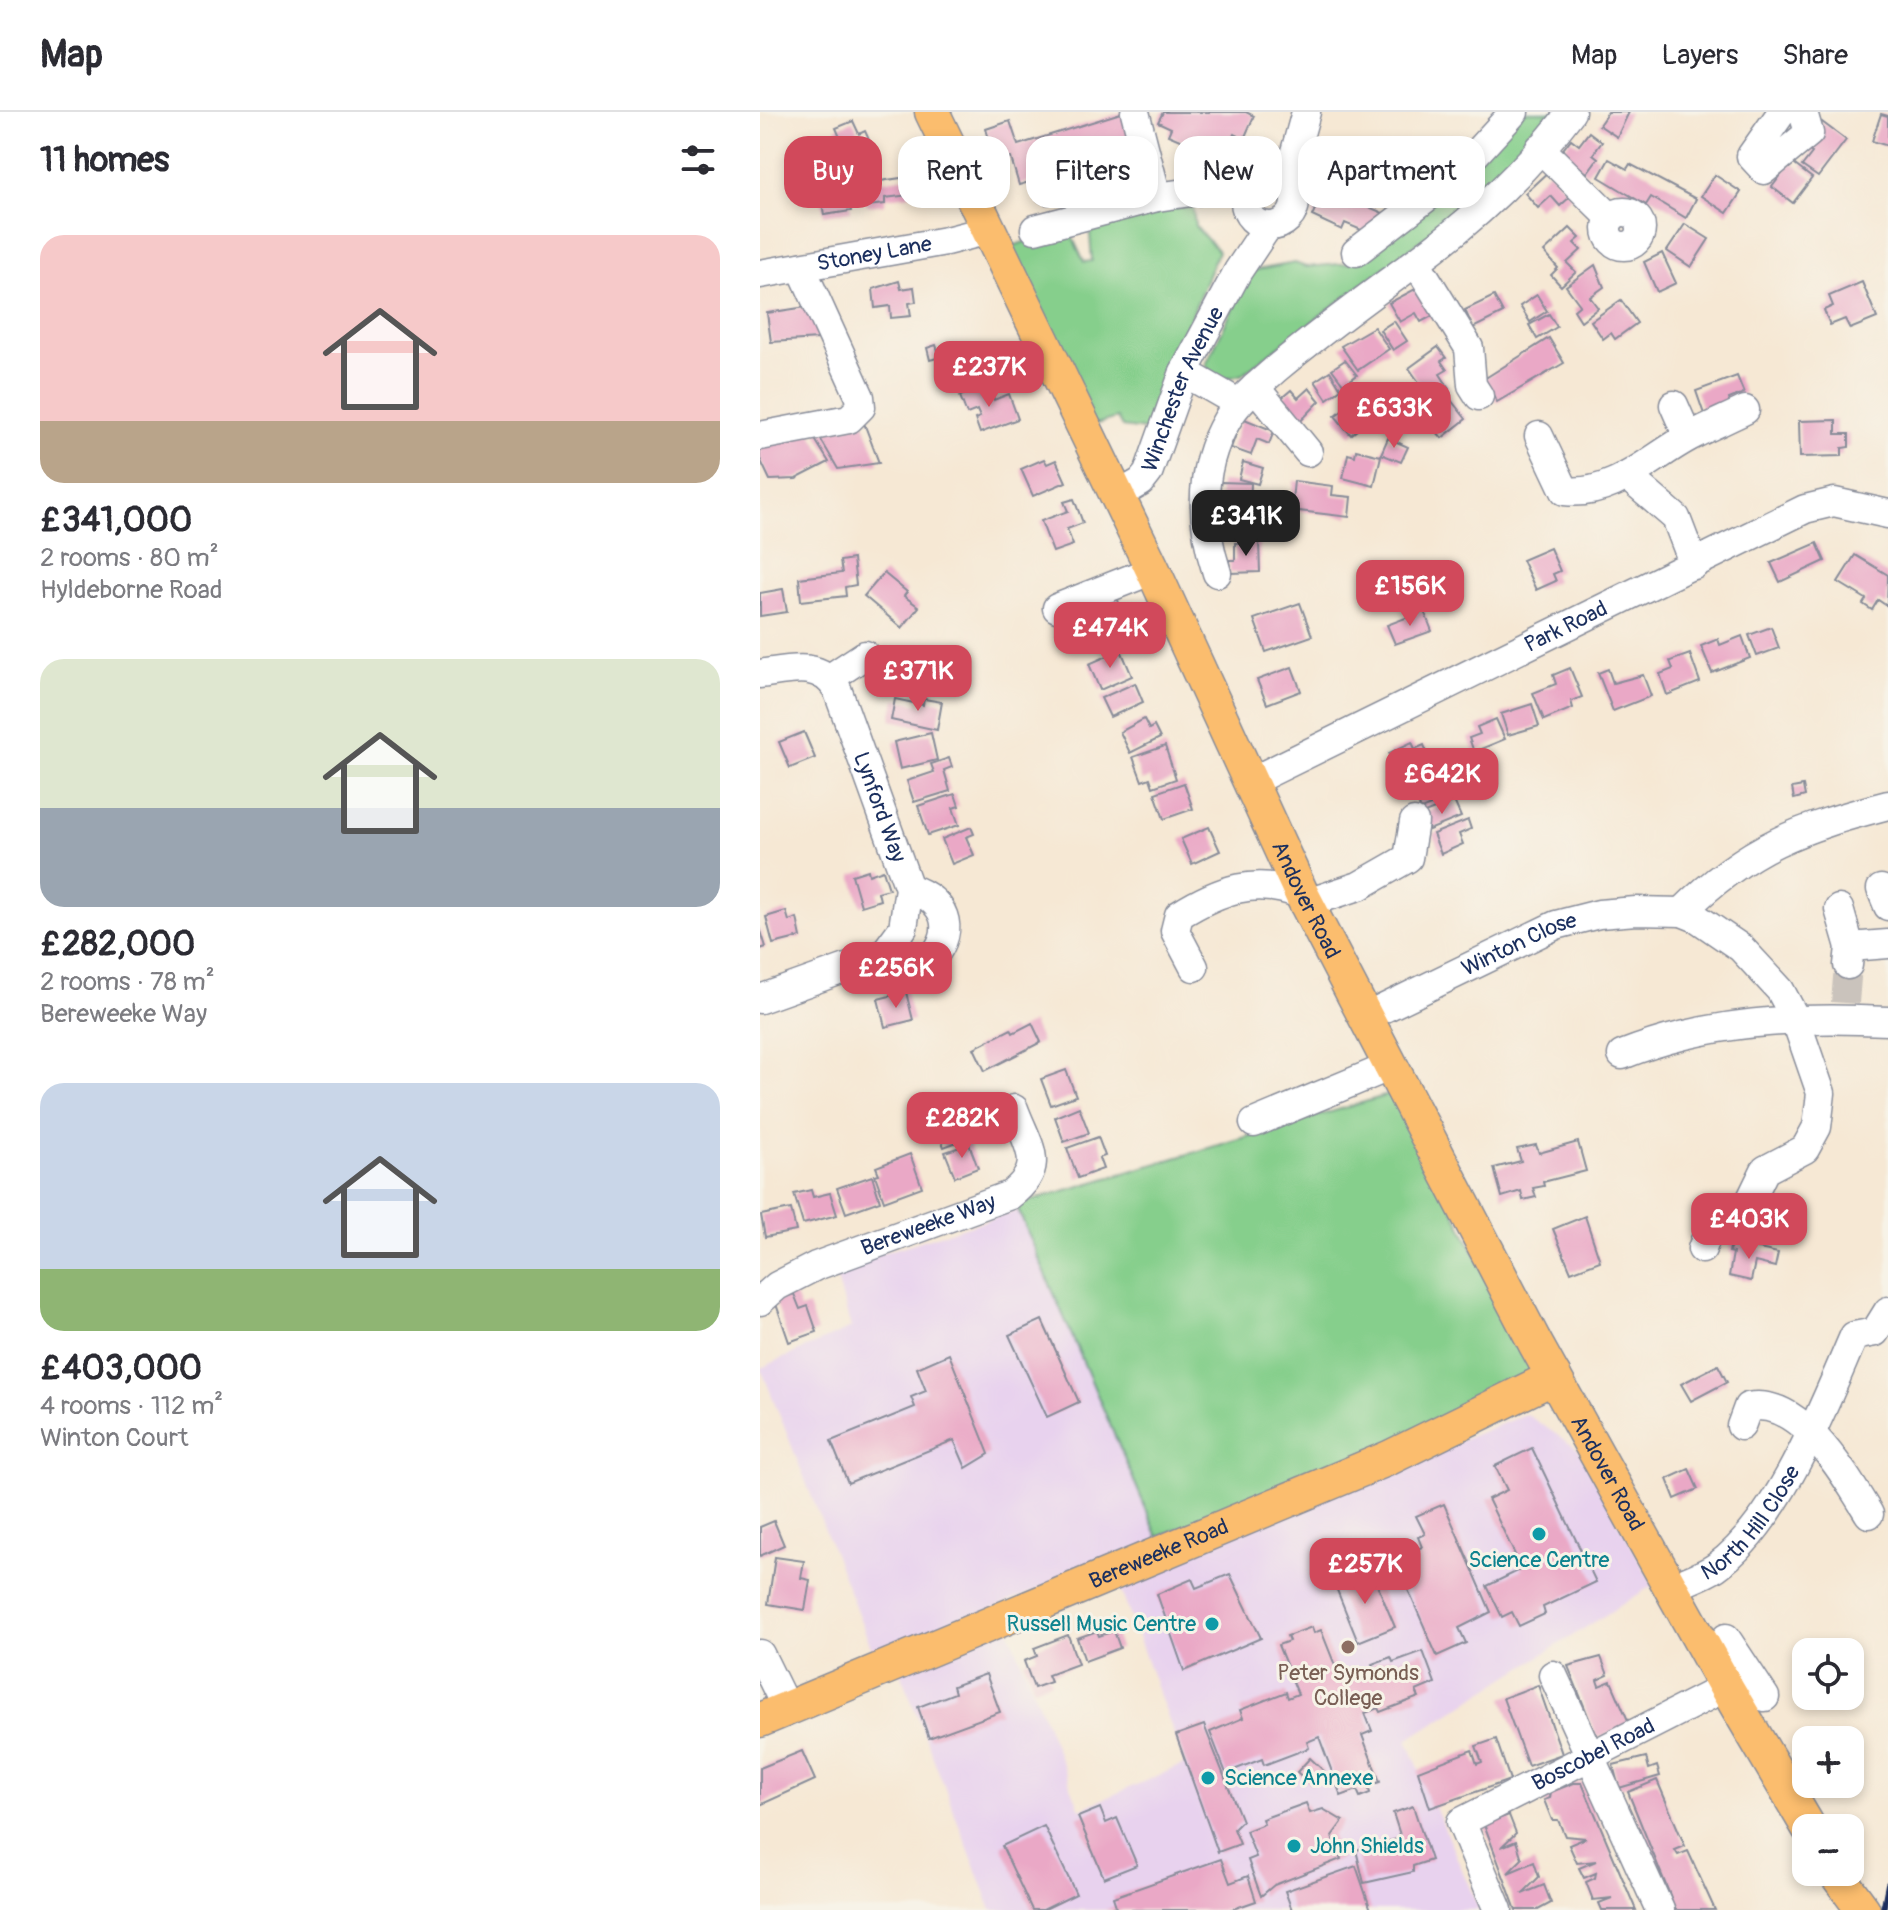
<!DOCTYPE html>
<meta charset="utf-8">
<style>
body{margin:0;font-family:Pangolin,sans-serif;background:#f7f7f7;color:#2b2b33;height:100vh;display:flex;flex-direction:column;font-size:30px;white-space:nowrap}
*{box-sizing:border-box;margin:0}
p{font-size:26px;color:#7c7c81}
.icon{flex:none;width:44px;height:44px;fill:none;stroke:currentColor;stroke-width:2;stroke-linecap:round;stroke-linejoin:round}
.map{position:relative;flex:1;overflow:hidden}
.drawer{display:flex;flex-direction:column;background:#fff;width:760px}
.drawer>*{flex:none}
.banner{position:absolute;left:24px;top:24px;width:760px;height:72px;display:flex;gap:16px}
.fabs{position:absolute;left:1032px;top:1526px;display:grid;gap:16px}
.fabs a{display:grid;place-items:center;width:72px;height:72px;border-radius:16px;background:#fff;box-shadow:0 4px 12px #0003;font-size:40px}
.price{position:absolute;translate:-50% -68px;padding:0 18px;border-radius:16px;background:#d1495b;color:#fff;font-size:26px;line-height:52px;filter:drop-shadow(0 2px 4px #0008)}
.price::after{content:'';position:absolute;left:50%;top:48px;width:24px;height:18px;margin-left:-12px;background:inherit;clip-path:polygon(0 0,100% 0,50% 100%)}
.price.active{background:#222;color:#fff}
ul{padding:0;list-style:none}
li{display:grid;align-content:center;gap:16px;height:424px;padding:0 40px}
li span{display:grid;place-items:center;height:248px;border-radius:24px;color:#555}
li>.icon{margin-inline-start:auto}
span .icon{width:144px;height:144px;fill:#fffc;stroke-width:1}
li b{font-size:34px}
h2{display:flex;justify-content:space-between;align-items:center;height:96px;padding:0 40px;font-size:34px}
.chip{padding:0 28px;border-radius:24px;background:#fff;box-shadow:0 4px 12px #0003;font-size:28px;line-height:72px}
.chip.active{background:#d1495b;color:#fff}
header{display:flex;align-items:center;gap:48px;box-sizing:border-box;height:112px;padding:0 40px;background:#fff;border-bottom:2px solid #e1e1e2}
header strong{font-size:38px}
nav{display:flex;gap:44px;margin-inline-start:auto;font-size:28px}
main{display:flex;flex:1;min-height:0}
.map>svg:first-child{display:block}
.built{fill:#e8d2ee}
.green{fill:#86cf8c;stroke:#507f75;stroke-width:2}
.building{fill:#eaa8c6}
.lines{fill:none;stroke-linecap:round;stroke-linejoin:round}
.minor-tunnel{stroke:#cac3bc;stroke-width:28;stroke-dasharray:28 14;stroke-linecap:butt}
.minor-casing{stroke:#888c99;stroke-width:31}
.major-casing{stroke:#888c99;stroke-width:37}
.minor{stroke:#fff;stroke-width:28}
.major{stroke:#fbbd6e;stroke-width:34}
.rail{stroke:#1b2f5e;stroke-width:6}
.culture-dot{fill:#0f9aa8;stroke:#f7f3e8;stroke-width:3}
.education-dot{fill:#8d6e63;stroke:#f7f3e8;stroke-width:3}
.labels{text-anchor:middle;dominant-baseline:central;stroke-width:6;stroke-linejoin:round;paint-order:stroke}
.street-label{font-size:22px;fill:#1b2f5e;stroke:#f7f3e8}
.culture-label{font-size:22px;fill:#0d838f;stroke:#f7f3e8;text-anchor:start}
.education-label{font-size:22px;fill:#785e54;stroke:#f7f3e8}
</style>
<header>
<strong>Map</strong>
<nav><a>Map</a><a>Layers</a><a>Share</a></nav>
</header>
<main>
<section class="drawer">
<h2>11 homes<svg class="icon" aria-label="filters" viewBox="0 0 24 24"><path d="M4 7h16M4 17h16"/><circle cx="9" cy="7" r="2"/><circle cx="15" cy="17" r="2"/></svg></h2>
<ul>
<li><span style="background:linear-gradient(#f6c9c9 75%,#b9a48a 0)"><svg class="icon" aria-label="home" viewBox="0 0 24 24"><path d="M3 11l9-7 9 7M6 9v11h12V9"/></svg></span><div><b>£341,000</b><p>2 rooms · 80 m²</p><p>Hyldeborne Road</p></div></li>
<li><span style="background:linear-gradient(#dfe7d0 60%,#9aa5b1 0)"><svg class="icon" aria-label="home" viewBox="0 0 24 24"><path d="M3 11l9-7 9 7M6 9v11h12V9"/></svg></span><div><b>£282,000</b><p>2 rooms · 78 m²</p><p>Bereweeke Way</p></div></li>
<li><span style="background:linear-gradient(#c9d6e8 75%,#8fb573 0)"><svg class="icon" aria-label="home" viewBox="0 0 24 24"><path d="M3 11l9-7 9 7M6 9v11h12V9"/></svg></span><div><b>£403,000</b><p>4 rooms · 112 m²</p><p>Winton Court</p></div></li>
</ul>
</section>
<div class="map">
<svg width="1128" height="1798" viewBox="0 0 1128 1798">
<rect width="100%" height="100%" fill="#f7f3e8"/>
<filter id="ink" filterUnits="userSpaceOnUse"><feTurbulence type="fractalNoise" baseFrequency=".0125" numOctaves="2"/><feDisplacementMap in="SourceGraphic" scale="16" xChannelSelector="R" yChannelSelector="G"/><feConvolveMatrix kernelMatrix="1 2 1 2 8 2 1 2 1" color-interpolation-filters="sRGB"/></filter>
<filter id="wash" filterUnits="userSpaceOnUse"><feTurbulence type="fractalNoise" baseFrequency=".006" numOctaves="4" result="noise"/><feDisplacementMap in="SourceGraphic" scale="32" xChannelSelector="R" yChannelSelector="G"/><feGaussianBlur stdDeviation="1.8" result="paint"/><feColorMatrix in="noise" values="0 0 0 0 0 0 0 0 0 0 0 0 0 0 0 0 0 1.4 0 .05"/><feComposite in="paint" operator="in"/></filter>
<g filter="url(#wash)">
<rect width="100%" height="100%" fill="#f6e8d4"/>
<g class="built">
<polygon points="635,981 779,1270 115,1545 1,1256 91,1216 74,1156"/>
<polygon points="766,1302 818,1337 893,1473 647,1628 719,1798 232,1798 139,1557 247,1513 320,1697 425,1652 357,1468"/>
</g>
<g class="green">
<polygon points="764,0 801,0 738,71 481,263 463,267 449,260 446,252 491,159 535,151 546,155 591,151"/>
<polygon points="408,96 433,96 435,114 458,139 385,318 362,315 357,306 333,313 250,135 295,119 310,120 324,150 332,149 330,123 339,112"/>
<polygon points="635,981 779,1270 398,1425 256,1093"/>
</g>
<g id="blocks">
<g class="building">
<polygon points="364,0 375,38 316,56 310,40 292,46 297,62 259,73 251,46 236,50 226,17 250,9 258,33"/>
<polygon points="403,0 486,0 494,4 484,27 474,22 462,49 443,40 447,31 437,27 434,34 408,23 411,16 398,10"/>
<polygon points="848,0 869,0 857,25 839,13"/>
<polygon points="1121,2 1128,4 1128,34 1112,29"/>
<polygon points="93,9 99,22 105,19 111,32 74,49 68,36 82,30 76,16"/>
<polygon points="1062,10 1086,28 1058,65 1042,54 1052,41 1043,34"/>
<polygon points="829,20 842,30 833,42 838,46 827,61 801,40 811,27 819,33"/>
<polygon points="579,41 620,59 610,81 581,69 576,81 623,101 613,123 585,111 582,118 552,104"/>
<polygon points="849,47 867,57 870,52 936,87 926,106 891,85 886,93 839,65"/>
<polygon points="1031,50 1052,66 1033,91 1012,75"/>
<polygon points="789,59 811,84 800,94 791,84 778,96 765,81"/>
<polygon points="119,61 120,69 148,65 150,83 125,86 125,92 107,94 104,72 112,70 111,62"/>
<polygon points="955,63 981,80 967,101 941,84"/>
<polygon points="88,80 91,99 64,103 61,84"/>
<polygon points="925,112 949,127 931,155 907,139"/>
<polygon points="810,116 820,126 814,131 821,138 807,151 816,160 801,174 791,163 798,156 784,140"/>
<polygon points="902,141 916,171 897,180 884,150"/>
<polygon points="835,153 844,175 830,185 838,196 821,209 814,198 820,193 806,174"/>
<polygon points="139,169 141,177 154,175 156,190 149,191 151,204 131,206 130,194 115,196 113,177"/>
<polygon points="1102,170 1117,206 1090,217 1085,207 1070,213 1064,198 1073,194 1069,184"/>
<polygon points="659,175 674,203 661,210 656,201 640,210 629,191"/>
<polygon points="777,183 787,199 770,210 760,194"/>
<polygon points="734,184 743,201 713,216 705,198"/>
<polygon points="861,188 877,211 855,227 851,221 843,227 831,209"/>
<polygon points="53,194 58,227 11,230 7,201"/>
<polygon points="789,202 797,215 777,227 769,213"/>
<polygon points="634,209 647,229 633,238 620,218"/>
<polygon points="614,215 629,237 598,258 581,234"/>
<polygon points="789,226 804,251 737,290 724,267"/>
<polygon points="176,233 180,245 170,248 167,236"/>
<polygon points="678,235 686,246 681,249 687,258 680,262 689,276 672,289 649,256"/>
<polygon points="585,248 597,263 584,273 572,257"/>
<polygon points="570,259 581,277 567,287 555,269"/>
<polygon points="977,264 984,281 969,287 972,295 945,305 936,279"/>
<polygon points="229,273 234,288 249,282 258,307 220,321 215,307 220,305 217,298 207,302 200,284"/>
<polygon points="549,276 560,289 536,314 517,290 531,278 538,286"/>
<polygon points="687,283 706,307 682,326 663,303"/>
<polygon points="598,285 613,304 591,323 575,304"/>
<polygon points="638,292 649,305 631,319 620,305"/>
<polygon points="482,306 514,319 509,332 497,327 491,343 471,336"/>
<polygon points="1076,308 1076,322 1089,322 1089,335 1082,336 1082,344 1040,345 1039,309"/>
<polygon points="104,311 119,351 78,357 57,321"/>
<polygon points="51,321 69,350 36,367 10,368 0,347 0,334"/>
<polygon points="628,326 648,335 641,350 621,342"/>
<polygon points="596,338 621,344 614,374 583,366 588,342 595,344"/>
<polygon points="284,347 287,352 296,348 306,370 273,384 261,357"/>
<polygon points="483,350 503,356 498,372 479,367"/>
<polygon points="534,369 573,374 572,383 591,385 589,405 531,398"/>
<polygon points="460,370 491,371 490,395 484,395 484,401 459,400"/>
<polygon points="314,387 323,411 307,417 313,433 293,440 281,409 308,399 304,390"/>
<polygon points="499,430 500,460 470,461 469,448 475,448 475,431"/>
<polygon points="1057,431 1065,449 1020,470 1011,451"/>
<polygon points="790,436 800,459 793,462 796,469 776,478 762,448"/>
<polygon points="1095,443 1128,463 1127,494 1118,488 1112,498 1103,492 1106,487 1078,470"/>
<polygon points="93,447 96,473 85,475 86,484 41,489 39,466 82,461 80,449"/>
<polygon points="124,461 147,480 144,484 159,495 142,516 104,484"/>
<polygon points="23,477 27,500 0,504 0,481"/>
<polygon points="356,482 361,497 372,493 380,516 337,531 332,518 342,515 338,503 303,515 299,502"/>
<polygon points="540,491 552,524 506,540 494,507"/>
<polygon points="664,499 672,519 635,532 627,513"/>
<polygon points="1011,515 1019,536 997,544 989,523"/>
<polygon points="982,524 990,546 952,561 941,534 958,527 960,533"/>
<polygon points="361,538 372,564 340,578 329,552"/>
<polygon points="930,542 940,570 907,583 900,562 913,557 910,549"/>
<polygon points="532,555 541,579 507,592 497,568"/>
<polygon points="810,556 822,585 811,589 813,596 784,608 773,581 796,572 793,563"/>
<polygon points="848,557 853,571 883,563 891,584 853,599 838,561"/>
<polygon points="375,571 383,590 350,605 341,586"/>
<polygon points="135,587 163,593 164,587 182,590 177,618 131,608"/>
<polygon points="772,592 779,614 748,623 741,602"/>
<polygon points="384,607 389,617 394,614 400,626 370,641 360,620"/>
<polygon points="736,607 745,627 714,640 709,626 720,622 717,615"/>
<polygon points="44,620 55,646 30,656 19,630"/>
<polygon points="171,621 177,648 140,657 134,630"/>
<polygon points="652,630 655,637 664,633 670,647 637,661 629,641"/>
<polygon points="405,634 416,667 393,675 390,666 382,669 373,645"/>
<polygon points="189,646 192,655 184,658 190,679 154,690 147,669 174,660 171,652"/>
<polygon points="687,668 693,685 661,698 654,682"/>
<polygon points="424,671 433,697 404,707 395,681"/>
<polygon points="1043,674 1045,684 1034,687 1032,676"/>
<polygon points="195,682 199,694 193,696 199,713 168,723 158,694"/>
<polygon points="694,689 701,705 669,718 662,702"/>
<polygon points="708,708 711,717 699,722 703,732 681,742 673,722"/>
<polygon points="211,715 214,722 206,725 214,743 192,752 182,727"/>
<polygon points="449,715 460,739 432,752 421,727"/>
<polygon points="108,758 109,763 123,758 129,777 118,780 120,788 101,794 92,763"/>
<polygon points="26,799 29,809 37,806 41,825 13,832 6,805"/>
<polygon points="0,816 6,835 0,837"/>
<polygon points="146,880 153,908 125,915 118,887"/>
<polygon points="272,911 281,930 225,959 214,936 251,917 253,921"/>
<polygon points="306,958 316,984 291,993 281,967"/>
<polygon points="193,988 208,1026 184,1035 169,997"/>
<polygon points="319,995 329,1021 304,1030 295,1005"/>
<polygon points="338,1025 345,1044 339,1046 343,1057 318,1066 307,1036"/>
<polygon points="818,1030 826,1059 783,1070 784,1074 773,1076 776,1085 763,1088 761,1079 742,1085 734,1056 761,1049 757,1037 776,1033 779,1041"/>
<polygon points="209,1032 218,1056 195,1065 185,1040"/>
<polygon points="150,1042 162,1075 124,1089 115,1063 119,1062 116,1055"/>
<polygon points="112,1064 120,1089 86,1101 77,1076"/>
<polygon points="51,1078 53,1085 70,1081 77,1103 43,1112 34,1082"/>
<polygon points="31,1097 36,1119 5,1125 1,1103"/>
<polygon points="825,1104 840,1149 811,1160 793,1117"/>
<polygon points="971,1131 1018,1141 1015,1155 995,1150 991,1169 969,1164 973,1141 969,1140"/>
<polygon points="34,1182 40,1197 48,1194 57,1220 29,1230 15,1189"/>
<polygon points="282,1208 319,1290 287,1305 249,1223"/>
<polygon points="189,1242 229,1342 206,1356 194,1328 88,1371 71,1329 155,1295 151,1285 166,1279 157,1256"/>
<polygon points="958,1253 967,1270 931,1289 921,1272"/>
<polygon points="772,1336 836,1470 783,1495 785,1502 759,1514 752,1500 742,1505 727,1474 762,1457 728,1387 747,1378 735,1354"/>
<polygon points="929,1357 938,1377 915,1387 907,1367"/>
<polygon points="684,1392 731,1500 699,1516 706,1531 677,1544 635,1448 662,1435 658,1425 665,1422 656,1404"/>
<polygon points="14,1409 24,1433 0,1444 0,1415"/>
<polygon points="15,1445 44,1449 41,1466 50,1468 45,1498 8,1492"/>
<polygon points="611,1458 635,1515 598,1530 575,1473"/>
<polygon points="470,1462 501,1526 424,1559 397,1482 432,1467 436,1476"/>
<polygon points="552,1515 554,1521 561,1518 582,1571 614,1558 612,1552 631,1545 633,1550 663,1539 675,1571 656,1579 659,1585 620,1600 618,1596 605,1601 612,1619 602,1623 620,1670 608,1674 610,1681 600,1685 597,1678 581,1684 559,1625 547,1630 549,1636 504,1653 502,1647 466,1661 450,1620 483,1606 480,1598 526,1580 528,1586 538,1582 518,1533 529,1529 527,1524"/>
<polygon points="337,1519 339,1524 354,1519 360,1536 325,1549 317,1526"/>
<polygon points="308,1523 318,1552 288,1563 291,1570 274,1576 264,1549 277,1544 274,1536"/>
<polygon points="841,1545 848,1563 837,1568 839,1574 851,1569 870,1613 837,1626 808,1554"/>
<polygon points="226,1562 240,1600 169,1626 158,1595 195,1581 193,1574"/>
<polygon points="778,1573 802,1642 768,1654 743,1586"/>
<polygon points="444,1613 482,1709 474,1717 480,1732 458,1740 416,1623"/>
<polygon points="736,1627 750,1668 670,1696 658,1659 712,1638 717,1652 722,1650 716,1634"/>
<polygon points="42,1639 55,1668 0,1693 0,1656"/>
<polygon points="886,1645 889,1657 897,1654 900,1664 859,1676 853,1653"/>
<polygon points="550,1646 564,1659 551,1673 537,1660"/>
<polygon points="897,1668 925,1734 915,1738 918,1743 928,1739 955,1798 916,1798 868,1680"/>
<polygon points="814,1671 822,1671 876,1798 842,1798 839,1791 852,1786 833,1788 826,1770 835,1766 836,1761 824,1766 819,1756 836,1749 817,1751 809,1733 826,1726 805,1724 798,1708 792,1708 784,1688 790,1686 791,1680"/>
<polygon points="546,1691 550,1701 563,1697 583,1709 572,1724 581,1747 514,1773 501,1784 488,1748 496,1745 486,1719 504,1712 502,1707"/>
<polygon points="653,1694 671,1748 653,1754 653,1760 604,1771 596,1738 641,1726 633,1701"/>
<polygon points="340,1696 346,1711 357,1706 377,1753 344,1766 318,1705"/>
<polygon points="749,1703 756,1721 741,1735 756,1729 762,1747 748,1761 774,1750 779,1765 762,1782 784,1773 791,1791 778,1798 756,1798 724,1712"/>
<polygon points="284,1714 316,1782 283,1798 272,1798 242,1734"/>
<polygon points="461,1747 470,1771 488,1764 496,1789 470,1798 345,1798 356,1794 353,1785"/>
<polygon points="596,1754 611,1798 532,1798 525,1779"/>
</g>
</g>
</g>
<g filter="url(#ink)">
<use href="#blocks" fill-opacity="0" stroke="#888c99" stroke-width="2"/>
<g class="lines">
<polyline class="minor-tunnel" points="1085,891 1088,853"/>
<defs>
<g id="minor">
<polyline points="375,0 397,85"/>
<polyline points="1022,0 991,44 1004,58 1049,21 1043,0"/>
<polyline points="780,36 851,106"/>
<circle cx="510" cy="89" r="25"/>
<polyline points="527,69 546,0"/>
<polyline points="288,78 362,54"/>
<circle cx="864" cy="117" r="17"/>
<polyline points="275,117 397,85 492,71"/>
<polyline points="596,140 696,63 754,0"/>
<polyline points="656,150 709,236 712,273 719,284"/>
<path id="s1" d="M0 162 186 129 229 118"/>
<polyline points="424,260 478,291"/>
<polyline points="495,275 548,340"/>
<polyline points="914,293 928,325"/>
<polyline points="0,324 89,307 101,295 100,285 41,155"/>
<path d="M779 324 805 379C852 385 890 346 929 325 947 315 967 307 985 298"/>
<polyline points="867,364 916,406 934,453"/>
<path id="s2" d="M357 384 381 370 388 361 424 260 478 159 508 114"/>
<path d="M457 461C440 409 438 357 467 308 479 287 499 272 517 256 561 219 607 186 653 152 711 110 768 57 811 0"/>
<polyline points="297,496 393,458"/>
<path id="s3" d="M0 562C29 558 59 548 77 577L149 776 143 816 123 843 0 887"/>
<polyline points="70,566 105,543"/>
<path id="s4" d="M490 670 1045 397 1074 390 1128 402"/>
<polyline points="1121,777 1128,794"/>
<polyline points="547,791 599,774 648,746 654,710"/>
<polyline points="1079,797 1090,835"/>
<path d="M922 800C988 734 1040 716 1128 693"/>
<path d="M123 843 145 850 172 846C197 816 185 788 149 776"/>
<polyline points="1088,853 1090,835 1128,832"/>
<path d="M434 855 415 819 419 803C459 778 496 764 542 783"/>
<path id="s5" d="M606 905 796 813 839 802 876 799 922 800 937 806 981 836 1020 878 1035 906 1061 981 1057 1015 1045 1037 1005 1058 988 1093 951 1112 942 1137"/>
<path d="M862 943C947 909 1037 904 1128 909"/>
<polyline points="494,1011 631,954"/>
<path id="s6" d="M0 1189 17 1174 56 1154 250 1083C288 1054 268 1035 254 997"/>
<path d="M981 1314 988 1295C1040 1284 1085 1363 1109 1402"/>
<path id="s7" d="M911 1476C925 1469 943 1464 956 1455 1020 1409 1063 1295 1094 1224L1115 1220 1128 1199"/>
<polyline points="966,1526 1005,1585"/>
<polyline points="0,1542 27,1597"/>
<polyline points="793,1563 900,1798"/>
<path id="s8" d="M738 1798 701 1710 966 1575"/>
</g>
<g id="major">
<path id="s9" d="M172 0 393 458 542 783 775 1231 966 1575 1049 1716"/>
<path id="s10" d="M0 1608 629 1346 794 1265"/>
<polyline points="1075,1760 1103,1798"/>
</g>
</defs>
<use href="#minor" class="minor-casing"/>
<use href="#major" class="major-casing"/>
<use href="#minor" class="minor"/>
<use href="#major" class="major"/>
<polyline class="rail" points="1123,1798 1128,1772"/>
</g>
</g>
<g class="culture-dot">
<circle cx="779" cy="1422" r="8"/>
<circle cx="452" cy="1512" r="8"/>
<circle cx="448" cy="1666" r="8"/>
<circle cx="534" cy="1734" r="8"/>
</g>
<circle class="education-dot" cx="588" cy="1535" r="8"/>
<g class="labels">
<g class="street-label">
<text stroke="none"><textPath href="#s1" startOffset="116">Stoney Lane</textPath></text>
<text stroke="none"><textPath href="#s2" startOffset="130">Winchester Avenue</textPath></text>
<text stroke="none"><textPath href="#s4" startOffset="352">Park Road</textPath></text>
<text stroke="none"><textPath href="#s3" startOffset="210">Lynford Way</textPath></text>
<text stroke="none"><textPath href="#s9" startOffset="872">Andover Road</textPath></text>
<text stroke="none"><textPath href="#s5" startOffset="170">Winton Close</textPath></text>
<text stroke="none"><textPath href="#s6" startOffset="186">Bereweeke Way</textPath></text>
<text stroke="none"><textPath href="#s9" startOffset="1520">Andover Road</textPath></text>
<text stroke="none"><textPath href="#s7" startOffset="106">North Hill Close</textPath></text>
<text stroke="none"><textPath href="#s10" startOffset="432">Bereweeke Road</textPath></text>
<text stroke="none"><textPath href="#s8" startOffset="244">Boscobel Road</textPath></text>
</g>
<g class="culture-label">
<text x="779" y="1448" text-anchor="middle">Science Centre</text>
<text x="436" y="1512" text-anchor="end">Russell Music Centre</text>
<text x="464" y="1666">Science Annexe</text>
<text x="550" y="1734">John Shields</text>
</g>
<g class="education-label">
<text x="588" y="1561">Peter Symonds<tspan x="588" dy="25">College</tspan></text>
</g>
</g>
</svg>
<div class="fabs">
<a><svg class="icon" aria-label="locate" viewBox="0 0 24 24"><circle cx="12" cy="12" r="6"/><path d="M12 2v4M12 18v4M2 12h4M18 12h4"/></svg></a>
<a>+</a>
<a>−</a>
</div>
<b class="price" style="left:229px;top:297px">£237K</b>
<b class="price" style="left:634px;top:338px">£633K</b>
<b class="price active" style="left:486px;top:446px">£341K</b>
<b class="price" style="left:650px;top:516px">£156K</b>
<b class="price" style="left:350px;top:558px">£474K</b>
<b class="price" style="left:158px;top:601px">£371K</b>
<b class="price" style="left:682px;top:704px">£642K</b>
<b class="price" style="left:136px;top:898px">£256K</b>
<b class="price" style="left:202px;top:1048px">£282K</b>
<b class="price" style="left:989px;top:1149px">£403K</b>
<b class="price" style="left:605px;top:1494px">£257K</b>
<div class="banner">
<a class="chip active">Buy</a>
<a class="chip">Rent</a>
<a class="chip">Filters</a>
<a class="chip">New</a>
<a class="chip">Apartment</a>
</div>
</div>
</main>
